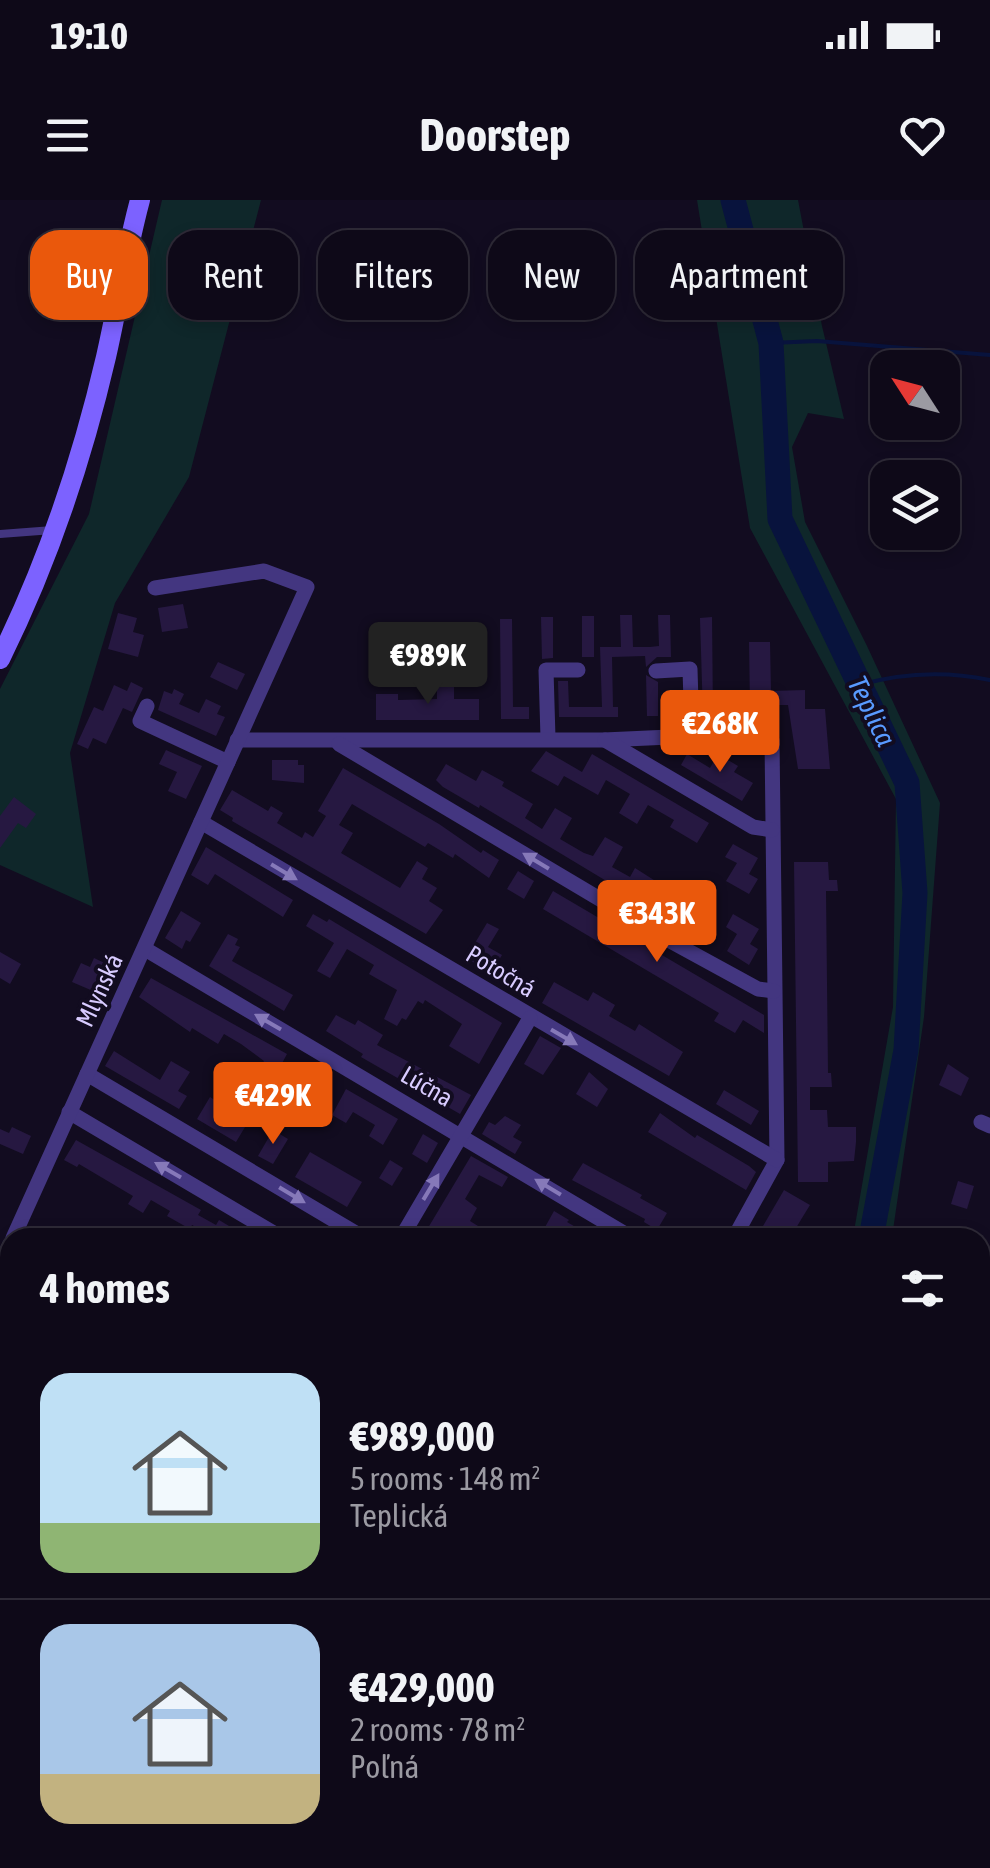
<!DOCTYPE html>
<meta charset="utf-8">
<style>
body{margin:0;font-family:"Asap Condensed",sans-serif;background:#1c1725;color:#f1f3f6;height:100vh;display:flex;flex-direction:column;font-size:38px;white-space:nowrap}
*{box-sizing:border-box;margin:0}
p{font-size:32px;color:#9b9aa2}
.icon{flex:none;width:55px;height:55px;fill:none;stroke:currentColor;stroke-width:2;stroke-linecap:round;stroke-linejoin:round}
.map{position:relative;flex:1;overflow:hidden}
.panel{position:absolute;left:0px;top:1028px;width:990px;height:642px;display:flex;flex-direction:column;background:#0e0918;border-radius:30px 30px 0 0;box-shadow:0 5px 15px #0003,0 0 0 2px #2e2a37}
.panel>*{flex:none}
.hud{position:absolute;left:30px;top:30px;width:930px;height:90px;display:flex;gap:20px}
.needle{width:65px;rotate:306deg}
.controls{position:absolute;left:870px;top:150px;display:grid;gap:20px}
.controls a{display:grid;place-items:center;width:90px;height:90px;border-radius:20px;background:#0e0918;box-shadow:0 5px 15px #0003,0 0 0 2px #2e2a37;font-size:50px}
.price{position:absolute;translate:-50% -85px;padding:0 22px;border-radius:10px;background:#ea580c;color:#fff;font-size:32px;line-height:65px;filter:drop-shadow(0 2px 5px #0008)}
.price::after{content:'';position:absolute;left:50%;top:60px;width:30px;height:22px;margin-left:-15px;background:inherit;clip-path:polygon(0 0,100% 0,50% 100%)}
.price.selected{background:#222;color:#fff}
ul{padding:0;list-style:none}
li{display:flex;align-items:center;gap:30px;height:250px;padding:0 40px}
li+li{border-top:2px solid #2e2a37}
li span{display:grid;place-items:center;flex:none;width:280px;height:200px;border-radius:30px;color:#555}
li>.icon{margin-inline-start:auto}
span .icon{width:120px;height:120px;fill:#fffc;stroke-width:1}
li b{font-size:42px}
h2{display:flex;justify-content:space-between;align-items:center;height:120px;padding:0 40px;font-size:42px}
.pill{padding:0 35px;border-radius:30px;background:#0e0918;box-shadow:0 5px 15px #0003,0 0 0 2px #2e2a37;font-size:35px;line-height:90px}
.pill.selected{background:#ea580c;color:#fff}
.status{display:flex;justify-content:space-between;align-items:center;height:70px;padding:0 50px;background:#0e0918;direction:ltr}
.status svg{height:28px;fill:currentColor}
header{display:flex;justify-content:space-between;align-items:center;height:130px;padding:0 40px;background:#0e0918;font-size:45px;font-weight:700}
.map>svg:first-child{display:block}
.green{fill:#0f272a}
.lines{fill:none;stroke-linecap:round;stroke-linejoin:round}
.stream{stroke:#08133d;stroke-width:4}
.river{stroke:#08133d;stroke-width:25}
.building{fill:#261841}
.service{stroke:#433680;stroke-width:8}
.minor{stroke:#433680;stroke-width:15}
.tertiary{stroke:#433680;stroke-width:18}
.secondary{stroke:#7c62ff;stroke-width:20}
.oneway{fill:#8679b9}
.labels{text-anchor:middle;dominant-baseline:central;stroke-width:8;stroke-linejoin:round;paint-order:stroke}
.street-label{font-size:25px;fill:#d8cbff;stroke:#120c20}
.water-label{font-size:28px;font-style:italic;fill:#599aff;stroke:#120c20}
</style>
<div class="status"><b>19:10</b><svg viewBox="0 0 49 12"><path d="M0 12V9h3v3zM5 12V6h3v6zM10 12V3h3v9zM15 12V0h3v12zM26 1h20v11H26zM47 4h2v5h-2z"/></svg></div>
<header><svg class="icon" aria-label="menu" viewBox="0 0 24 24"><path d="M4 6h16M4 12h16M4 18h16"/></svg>Doorstep<svg class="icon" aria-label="heart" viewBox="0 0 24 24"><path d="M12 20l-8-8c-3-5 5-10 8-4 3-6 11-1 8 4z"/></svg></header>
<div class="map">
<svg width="990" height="1668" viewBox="0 0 990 1668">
<rect width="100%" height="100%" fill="#120c20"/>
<g class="green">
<polygon points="162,0 261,0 189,277 115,403 70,553 93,707 0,665 0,489 89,314"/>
<polygon points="697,0 798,0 822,126 844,219 808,213 792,247 805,322 867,446 940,603 924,817 892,1037 853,1037 893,807 896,599 750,328"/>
<polygon points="0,1178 10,1183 10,1330 0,1325"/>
<polygon points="10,1376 10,1660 147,1660 166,1668 0,1668 0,1399"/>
<polygon points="262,1660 343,1660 339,1668 259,1668"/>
</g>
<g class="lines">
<g class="stream">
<polyline points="771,143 817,141 990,155"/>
<path d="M859 485C901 473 947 471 990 480"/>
</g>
<g class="river">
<polyline points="733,0 771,143 780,319 907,583 915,693 906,850 871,1038"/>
<polyline points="457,1668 463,1660"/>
</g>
</g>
<g class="building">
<polygon points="183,404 188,428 162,432 158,408"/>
<polygon points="118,413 137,418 133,432 144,435 138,457 108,449"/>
<polygon points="620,415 632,415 633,447 650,447 659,446 658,415 670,415 671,457 657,457 646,467 645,456 612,457 613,507 618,507 618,517 559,517 558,481 568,481 569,507 602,507 600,447 621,447"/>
<rect x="582" y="416" width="12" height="41"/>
<polygon points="541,417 553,417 553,458 542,459"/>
<polygon points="712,417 713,516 703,516 700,418"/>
<polygon points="500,419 512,419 513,507 529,507 529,519 501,519"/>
<polygon points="749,442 770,442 771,491 805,490 805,509 825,509 830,569 798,569 788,505 750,505"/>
<polygon points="218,462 245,474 237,490 210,477"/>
<polygon points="646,475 658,482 658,516 647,516"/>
<polygon points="437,480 454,480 454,499 479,499 479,520 376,520 376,494 398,494 398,500 437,499"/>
<polygon points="131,482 143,488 132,512 123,508 106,544 93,538 88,549 77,544 94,507 103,511 114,485 127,491"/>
<polygon points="174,489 184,494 179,504 199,513 206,499 221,506 217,514 225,517 216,536 158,510 164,491 172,494"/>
<polygon points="166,550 202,566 186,599 168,591 177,572 159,564"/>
<polygon points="546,551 582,572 592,554 709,623 697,643 670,627 674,620 648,605 637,624 619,613 630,594 606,580 598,595 564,576 558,586 531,571"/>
<polygon points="687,554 710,568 718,554 738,566 734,572 753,583 742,601 681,565"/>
<polygon points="272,560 298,560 298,565 304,565 304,583 272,580"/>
<polygon points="446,564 476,581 482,570 504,582 502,586 533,604 525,618 542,629 555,608 572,618 560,639 584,653 593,656 605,637 623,647 612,667 630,677 635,668 712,717 703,734 695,729 693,732 615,681 613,685 480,605 479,608 443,587 436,580"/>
<polygon points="343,568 439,624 481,653 483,650 499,660 489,678 455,654 453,658 428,643 425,647 352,604 339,625 353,633 341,653 400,688 417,661 428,668 422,679 437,688 429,701 443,710 426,734 232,621 233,618 220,610 232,590 268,611 271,606 283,613 277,623 302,638 305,632 313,637 326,616 318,611"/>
<polygon points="14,597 36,614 26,628 18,623 0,648 0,616"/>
<polygon points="733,644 758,658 749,674 758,679 749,694 726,681 737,663 725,657"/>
<polygon points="206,647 293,700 283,717 215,674 208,685 191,675"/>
<polygon points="794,662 828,662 829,680 837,680 838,691 826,691 828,873 831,873 832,887 810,887 810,910 827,910 828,927 856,927 856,942 854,961 828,962 828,982 798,982"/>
<polygon points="518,671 534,681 524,699 507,689"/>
<polygon points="553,691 764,815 764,833 743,820 735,833 714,821 719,813 543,709"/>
<polygon points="181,711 201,723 190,742 186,740 182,749 165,738"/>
<polygon points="313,714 327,722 329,719 502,823 479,864 449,846 462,824 425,800 423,804 418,801 406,820 402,818 397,826 384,819 397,790 369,774 374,765 347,749 330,778 317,771 334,743 306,726"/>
<polygon points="733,714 759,729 750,744 758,749 749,765 727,751 737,734 726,727"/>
<polygon points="487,723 499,729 488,747 502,755 491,773 466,758"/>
<polygon points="228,734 238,739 235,745 240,747 232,761 293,795 284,811 209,766"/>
<polygon points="0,752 21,764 10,784 0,778"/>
<polygon points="94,758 113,767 100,794 72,782 81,763 90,767"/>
<polygon points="151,778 287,854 273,880 258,871 264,861 241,844 224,834 218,844 192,828 190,832 139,797"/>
<polygon points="554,782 588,801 593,792 615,805 609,816 635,831 639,824 683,852 669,876 542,803"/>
<polygon points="336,815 355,825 358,820 383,835 377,845 471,895 460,914 361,857 363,854 326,831"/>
<polygon points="540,836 561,848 543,875 524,864"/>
<polygon points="114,851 160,880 171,861 190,872 178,891 187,896 179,909 105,866"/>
<polygon points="948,864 969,878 961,896 939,885"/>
<polygon points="309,867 324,876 309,902 295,893"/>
<polygon points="589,872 608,889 597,907 576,894"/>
<polygon points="236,885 250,893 240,911 251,917 236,942 197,919 210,897 224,906"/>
<polygon points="346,889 398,919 383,945 369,936 375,925 353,912 346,923 332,915"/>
<polygon points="724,890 759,911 751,925 716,904"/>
<polygon points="660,913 695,938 697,935 749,966 756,972 746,990 648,932"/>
<polygon points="505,916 521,925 513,937 522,942 515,954 482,934 489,922 495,925"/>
<polygon points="12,927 31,936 23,954 0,944 0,929 9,933"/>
<polygon points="273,930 288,939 273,964 258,956"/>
<polygon points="423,934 438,943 427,963 412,954"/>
<polygon points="76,940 201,1010 198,1015 216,1025 219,1020 249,1038 209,1038 210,1035 204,1031 192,1025 190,1029 167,1016 170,1011 151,1000 143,1013 128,1004 133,996 79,964 77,967 64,960"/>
<polygon points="310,952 362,982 347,1007 295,977"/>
<polygon points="471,956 508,977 502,987 479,975 465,999 477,1008 470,1021 497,1038 422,1038"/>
<polygon points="390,960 403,968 392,986 379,978"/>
<polygon points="583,963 642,995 640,998 667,1013 657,1030 644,1022 645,1019 572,980"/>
<polygon points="958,981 974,986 967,1009 951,1004"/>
<polygon points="784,990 810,1005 802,1018 790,1038 756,1038"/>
<polygon points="554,1011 569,1020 567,1022 594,1038 539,1038"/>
</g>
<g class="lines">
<g class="service">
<polyline points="0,334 53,330"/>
<polyline points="980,1391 990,1398"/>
</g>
<g class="minor">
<polyline points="656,471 690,469 692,536"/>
<polyline points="147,506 140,521 228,562"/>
<polyline points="548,538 546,470 578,470"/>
<polyline points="237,540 604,540 692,536 772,540 777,960 734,1038"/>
<polyline points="605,540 753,627 772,630"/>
<polyline points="339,544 672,742 758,789 774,791"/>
<polyline points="201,622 777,960"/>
<polyline points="145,749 632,1038"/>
<polyline points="87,874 364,1038"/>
<polyline points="69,912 282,1038"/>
<polyline points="981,922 990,926"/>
<polyline points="13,1038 307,387 264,371 155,388"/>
<polyline points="401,1038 530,818"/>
<polyline points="0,1066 10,1044"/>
</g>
<g class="tertiary">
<polyline points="980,1148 990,1133"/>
<polyline points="629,1668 634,1660"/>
</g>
<path class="secondary" d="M0 459C47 364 82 260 106 157 118 104 126 52 140 0"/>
</g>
<defs><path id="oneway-solid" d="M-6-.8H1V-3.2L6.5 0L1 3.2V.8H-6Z" transform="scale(2.5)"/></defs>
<g class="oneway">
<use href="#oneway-solid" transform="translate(536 661) rotate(-149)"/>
<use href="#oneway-solid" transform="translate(284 672) rotate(31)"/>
<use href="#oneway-solid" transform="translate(268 822) rotate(-150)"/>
<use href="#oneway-solid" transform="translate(564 837) rotate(30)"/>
<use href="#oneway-solid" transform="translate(168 970) rotate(-150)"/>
<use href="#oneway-solid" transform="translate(431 987) rotate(-59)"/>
<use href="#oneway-solid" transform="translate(548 987) rotate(-149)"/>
<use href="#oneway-solid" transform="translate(292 995) rotate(31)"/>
</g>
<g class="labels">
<g class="street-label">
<text transform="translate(501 771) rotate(31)">Potočná</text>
<text transform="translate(99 790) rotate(-65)">Mlynská</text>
<text transform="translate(427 886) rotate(30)">Lúčna</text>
</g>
<g class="water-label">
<text transform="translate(872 511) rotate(64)">Teplica</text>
</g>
</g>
</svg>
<div class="controls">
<a><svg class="needle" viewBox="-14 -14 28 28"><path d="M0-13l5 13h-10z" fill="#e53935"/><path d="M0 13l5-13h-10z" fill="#9b9aa2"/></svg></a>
<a><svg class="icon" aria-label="layers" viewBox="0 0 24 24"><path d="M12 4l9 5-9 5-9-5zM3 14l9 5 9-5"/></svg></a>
</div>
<b class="price selected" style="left:428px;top:507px">€989K</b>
<b class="price" style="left:720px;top:575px">€268K</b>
<b class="price" style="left:657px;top:765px">€343K</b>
<b class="price" style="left:273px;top:947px">€429K</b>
<div class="hud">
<a class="pill selected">Buy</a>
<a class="pill">Rent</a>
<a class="pill">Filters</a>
<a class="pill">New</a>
<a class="pill">Apartment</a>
</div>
<section class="panel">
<h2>4 homes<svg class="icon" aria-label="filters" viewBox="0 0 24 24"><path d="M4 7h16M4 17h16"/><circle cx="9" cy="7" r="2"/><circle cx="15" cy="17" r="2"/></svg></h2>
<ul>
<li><span style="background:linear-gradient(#bfe0f5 75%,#8fb573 0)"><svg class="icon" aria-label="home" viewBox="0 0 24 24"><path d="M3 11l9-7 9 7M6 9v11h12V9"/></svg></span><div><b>€989,000</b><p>5 rooms · 148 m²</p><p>Teplická</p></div></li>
<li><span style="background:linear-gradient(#a9c7e8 75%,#c2b280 0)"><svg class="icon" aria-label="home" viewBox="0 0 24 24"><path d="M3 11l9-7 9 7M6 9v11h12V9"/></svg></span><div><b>€429,000</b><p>2 rooms · 78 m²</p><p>Poľná</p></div></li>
</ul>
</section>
</div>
